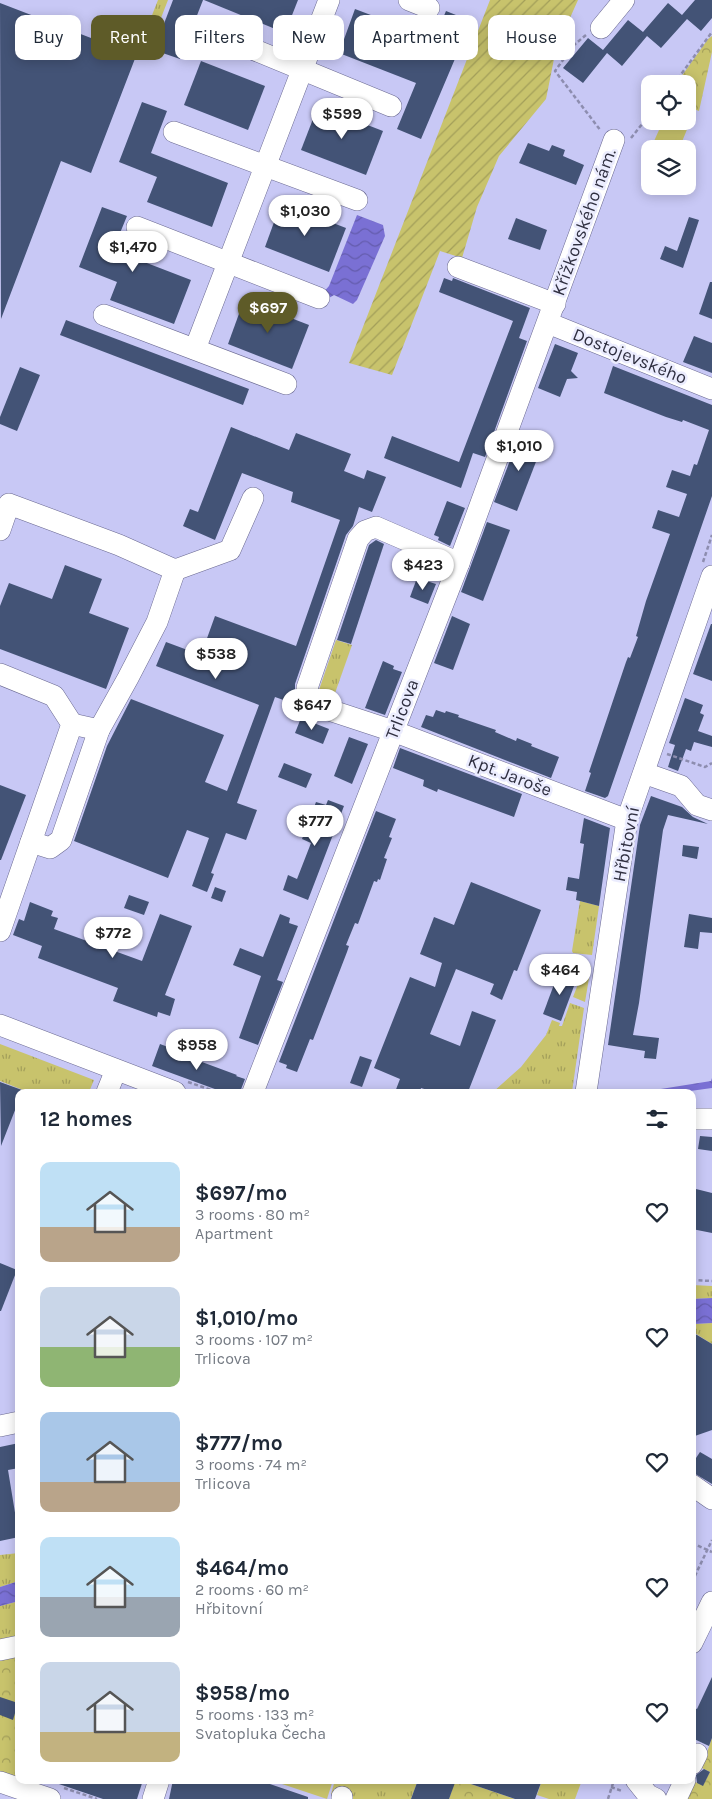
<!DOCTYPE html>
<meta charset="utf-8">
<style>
body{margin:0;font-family:Karla,sans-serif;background:#f6f6f7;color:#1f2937;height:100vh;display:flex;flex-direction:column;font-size:19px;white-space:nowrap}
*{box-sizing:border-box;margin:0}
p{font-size:16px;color:#747a83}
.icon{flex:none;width:28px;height:28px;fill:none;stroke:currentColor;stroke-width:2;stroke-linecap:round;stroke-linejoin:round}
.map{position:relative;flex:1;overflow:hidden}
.drawer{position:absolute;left:15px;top:1089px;width:681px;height:695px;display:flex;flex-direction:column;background:#fff;border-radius:10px;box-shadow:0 2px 12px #0003}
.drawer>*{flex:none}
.guide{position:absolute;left:15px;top:15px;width:682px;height:45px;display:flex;gap:10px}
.tools{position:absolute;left:641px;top:75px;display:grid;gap:10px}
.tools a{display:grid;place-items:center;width:55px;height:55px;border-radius:10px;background:#fff;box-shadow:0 2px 12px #0003;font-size:25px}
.price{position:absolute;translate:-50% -42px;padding:0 11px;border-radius:18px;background:#fff;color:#222;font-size:16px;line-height:32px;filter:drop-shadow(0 1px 2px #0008)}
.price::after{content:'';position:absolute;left:50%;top:30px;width:15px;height:11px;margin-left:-8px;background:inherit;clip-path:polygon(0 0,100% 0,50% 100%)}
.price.on{background:#5e5b28;color:#fff}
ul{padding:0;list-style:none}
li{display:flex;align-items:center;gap:15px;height:125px;padding:0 25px}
li span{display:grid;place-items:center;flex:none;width:140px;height:100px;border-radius:10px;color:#555}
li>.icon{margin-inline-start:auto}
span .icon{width:60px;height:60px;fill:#fffc;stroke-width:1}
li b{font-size:21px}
h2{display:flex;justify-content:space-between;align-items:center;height:60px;padding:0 25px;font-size:21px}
.tag{padding:0 18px;border-radius:10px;background:#fff;box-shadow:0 2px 12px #0003;font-size:18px;line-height:45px}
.tag.on{background:#5e5b28;color:#fff}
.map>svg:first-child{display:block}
.grass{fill:url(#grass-tufts)}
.park{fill:url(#park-crowns)}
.garden{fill:url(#garden-furrows)}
.pitch{fill:#c8c36c}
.water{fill:url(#water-waves)}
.building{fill:#435376}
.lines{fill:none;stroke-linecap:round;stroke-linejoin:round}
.minor-casing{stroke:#6a6991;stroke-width:22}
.path{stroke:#8d8daf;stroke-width:2.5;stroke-dasharray:4 2.5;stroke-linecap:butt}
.minor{stroke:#fff;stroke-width:21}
.labels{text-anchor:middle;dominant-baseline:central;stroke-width:5;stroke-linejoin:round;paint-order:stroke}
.street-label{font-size:18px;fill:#2f2f40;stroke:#ebecfe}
</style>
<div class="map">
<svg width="712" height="1799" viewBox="0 0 712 1799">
<defs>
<pattern id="grass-tufts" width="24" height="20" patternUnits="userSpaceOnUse" patternTransform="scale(1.25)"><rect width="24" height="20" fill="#c8c36c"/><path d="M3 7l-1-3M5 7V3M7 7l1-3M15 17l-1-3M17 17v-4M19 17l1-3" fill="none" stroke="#a39f5a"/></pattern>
<pattern id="park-crowns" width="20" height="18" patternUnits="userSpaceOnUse" patternTransform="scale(1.25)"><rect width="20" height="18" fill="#c8c36c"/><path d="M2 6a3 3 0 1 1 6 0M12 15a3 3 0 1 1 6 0" fill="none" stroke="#a39f5a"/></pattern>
<pattern id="garden-furrows" width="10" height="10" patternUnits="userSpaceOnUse" patternTransform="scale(1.25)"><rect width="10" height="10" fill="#c8c36c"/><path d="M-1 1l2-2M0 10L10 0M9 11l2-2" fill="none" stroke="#a39f5a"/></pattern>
<pattern id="water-waves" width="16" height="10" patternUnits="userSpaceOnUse" patternTransform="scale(1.25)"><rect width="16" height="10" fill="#7a70d4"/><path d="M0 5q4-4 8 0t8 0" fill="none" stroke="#645cad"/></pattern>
</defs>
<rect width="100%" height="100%" fill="#c8c8f5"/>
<g class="grass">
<polygon points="158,0 168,0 145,59 106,44 110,32 141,43"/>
<polygon points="336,640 352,645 334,696 319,690"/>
<polygon points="580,901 599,906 592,955 573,953 572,951"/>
<polygon points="580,965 591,966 585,1002 573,997 582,974 578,969"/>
<polygon points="570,1003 584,1008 572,1092 493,1092 521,1067 546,1035 552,1020 560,1023 559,1026 562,1026"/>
<polygon points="0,1044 94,1080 89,1092 28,1092 0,1081"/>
<polygon points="692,1285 712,1286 712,1298 693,1299"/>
<polygon points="712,1323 712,1344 693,1332 694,1324 692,1324"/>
<polygon points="19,1553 19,1581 0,1587 0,1555"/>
<polygon points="19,1601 19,1635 0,1640 0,1606"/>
<polygon points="335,1780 418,1780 411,1799 347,1799 331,1794"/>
<polygon points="542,1780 582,1780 575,1799 549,1799 537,1795"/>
</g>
<g class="park">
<polygon points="712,36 712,52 699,111 688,107 688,84 676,84 708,39"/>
<polygon points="19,1654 19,1779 0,1772 0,1659"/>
<polygon points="712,1738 712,1799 682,1799 690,1780 703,1785 710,1772 698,1766 693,1778 693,1775 701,1756 705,1758"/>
<polygon points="431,1780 459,1780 515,1799 449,1799 452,1790"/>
</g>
<polygon class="garden" points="490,0 578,0 556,49 546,99 499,156 477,207 462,258 440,251 392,375 349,363"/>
<g class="pitch">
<polygon points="688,107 695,110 679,149 651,148 663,121 688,121"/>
<polygon points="270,1780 333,1780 327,1799"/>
</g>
<g class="water">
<polygon points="357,215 383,225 385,236 357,300 353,304 334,295 329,298 321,295 329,286"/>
<polygon points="712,1078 712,1088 683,1092 642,1092 711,1081"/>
<polygon points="712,1298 712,1323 693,1324 693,1299"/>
<polygon points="19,1581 19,1601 0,1606 0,1587"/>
</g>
<g class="building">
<polygon points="173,0 203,0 180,59 154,50"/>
<polygon points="204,0 298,0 285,33"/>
<polygon points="695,0 712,0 712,18 701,31 687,19 661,48 647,36 622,66 607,53 583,83 563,68 588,38 603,50 628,20 643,32 668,3 682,15"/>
<polygon points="0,3 91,38 95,26 110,32 106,44 136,56 91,173 61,161 1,319"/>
<polygon points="355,9 434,39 446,11 471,21 421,139 397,129 416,83 339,53"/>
<polygon points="201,61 265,86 248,130 184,105"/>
<polygon points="142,102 167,111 151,153 228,183 212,227 147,202 157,177 119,162"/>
<polygon points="318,106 383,131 366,175 301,150"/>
<polygon points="528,143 549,151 552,145 565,150 563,156 584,165 576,185 519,163"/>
<polygon points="281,203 346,228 329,272 265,247"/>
<polygon points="102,207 127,216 113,250 191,280 174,324 110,300 117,282 79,267"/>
<polygon points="689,217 699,220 683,268 660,259 665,246 677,251"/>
<polygon points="516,218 547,230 540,250 508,239"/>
<polygon points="444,278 452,281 453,278 530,308 519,338 527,341 485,457 473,453 461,488 384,458 392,436 459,462 513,321 439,292"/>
<polygon points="710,282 712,282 712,319 699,314"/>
<polygon points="244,300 309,325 292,369 228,344"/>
<polygon points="66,320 249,389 243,405 60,335"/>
<polygon points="694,336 712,343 712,373 683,362"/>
<polygon points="555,344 578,353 571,371 578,378 567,379 560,397 538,388"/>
<polygon points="613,366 712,405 712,496 608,796 605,798 585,791 591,773 589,772 626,662 628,657 630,658 638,637 636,636 646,601 670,534 652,528 658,510 679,517 687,494 666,487 672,470 690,476 694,464 697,465 709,430 683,420 682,422 666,417 604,393"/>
<polygon points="20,367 40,375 17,431 0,424 0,417"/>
<polygon points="231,427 289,450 296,433 351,454 344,471 364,479 367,470 386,477 372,512 359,507 353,526 346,535 295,684 295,693 292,703 275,697 237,803 257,810 246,840 226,833 211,873 214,874 207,892 192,886 209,838 187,830 168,878 74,841 107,746 131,699 224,735 205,782 227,791 259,705 156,666 166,642 201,655 215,616 296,646 340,520 291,502 293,492 242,473 215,540 183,526 190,509 198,512"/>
<polygon points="521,432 544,441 517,511 494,502"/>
<polygon points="447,501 465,508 450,546 438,540 439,537 434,535"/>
<polygon points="487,522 510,530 483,601 461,592"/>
<polygon points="376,540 384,544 351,644 337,640 369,545"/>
<polygon points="65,565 102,579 89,613 129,628 106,689 0,649 0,606 9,583 52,599"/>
<polygon points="417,578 436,584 428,604 410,597"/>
<polygon points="452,616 470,624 453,670 434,663"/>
<polygon points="711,624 712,624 712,681 693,674"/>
<polygon points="383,661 394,666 393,669 402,672 385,715 365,708"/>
<polygon points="685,698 703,705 700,713 704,715 698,731 712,736 712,747 694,742 691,751 686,749 678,771 668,767 675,745 669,743"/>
<polygon points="436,710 445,713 446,711 459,715 458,717 496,730 495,732 516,741 517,738 532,744 531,746 559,757 551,778 421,727 426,715 433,717"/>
<polygon points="301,718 329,729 323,744 295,733"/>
<polygon points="349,737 368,744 352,784 334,776"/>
<polygon points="400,748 522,794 514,817 438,789 437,792 423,786 424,780 393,768"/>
<polygon points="284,763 312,774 306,788 278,777"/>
<polygon points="0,785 26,795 1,860 0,860"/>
<polygon points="651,796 682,807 693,817 708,824 668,815 663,830 639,1003 633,1035 659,1038 656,1059 644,1058 645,1051 608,1045 640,825"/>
<polygon points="328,800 344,806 308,900 283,890 288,875 297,879 311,843 302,839 316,802 326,805"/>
<polygon points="376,811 396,819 389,837 392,838 384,858 387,859 380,880 378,879 377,882 374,881 358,924 355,923 346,945 349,946 347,952 313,1040 310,1039 297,1072 286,1068 287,1065 279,1062"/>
<polygon points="584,818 610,828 599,906 576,900 577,892 566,890 568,877 579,879 584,844 580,843"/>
<polygon points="683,845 699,847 697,859 682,856"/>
<polygon points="471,882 541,910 517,971 514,970 502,1000 490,994 494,984 456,969 430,1034 460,1046 472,1011 496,1020 468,1092 434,1092 421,1088 420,1092 395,1092 400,1079 374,1068 410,977 435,987 442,963 420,954 434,917 454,925"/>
<polygon points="215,887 226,891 222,902 211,898"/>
<polygon points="129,895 149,902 144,915 124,908"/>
<polygon points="30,902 53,911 51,916 58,918 54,929 142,961 160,914 192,926 165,995 175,999 170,1016 158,1012 157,1017 113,1001 118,988 38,958 42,946 13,935 19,919 24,921"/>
<polygon points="280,914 290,918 289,923 298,926 277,980 283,982 258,1045 239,1038 261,976 233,965 240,948 263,957"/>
<polygon points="689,914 712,918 712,933 700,932 698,949 684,947"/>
<polygon points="559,971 577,978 561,1021 543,1014"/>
<polygon points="160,1044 176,1050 175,1052 237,1075 236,1076 245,1079 240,1092 223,1092 152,1066"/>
<polygon points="360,1056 372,1060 362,1087 350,1083"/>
<polygon points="0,1082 22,1090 21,1092 19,1092 19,1100 1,1146"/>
<polygon points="700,1136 712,1137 712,1151 698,1149"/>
<polygon points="692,1188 712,1193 712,1233 692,1229"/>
<polygon points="0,1263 17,1270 1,1311 0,1311"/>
<polygon points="692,1332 712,1344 712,1430 692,1437"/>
<polygon points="19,1443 19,1468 8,1470 19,1537 0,1541 0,1447"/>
<polygon points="700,1452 712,1459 712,1484 692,1472 692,1464"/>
<polygon points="712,1677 712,1738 709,1746 692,1738 692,1707 697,1709"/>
<polygon points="0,1697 18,1703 13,1720 0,1715"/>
<polygon points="704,1769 710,1772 703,1786 697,1783 696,1775"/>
<polygon points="53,1780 143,1780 137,1799 103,1799 53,1782"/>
<polygon points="173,1780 268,1780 267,1783 308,1797 308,1799 169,1799"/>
<polygon points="418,1780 456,1780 449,1799 411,1799"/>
<polygon points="465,1780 542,1780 535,1799 515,1799 465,1782"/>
</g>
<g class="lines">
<defs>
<g id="minor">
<polyline points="409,0 429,8"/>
<polyline points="601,28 624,0"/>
<polyline points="211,32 391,106"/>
<polyline points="174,132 357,200"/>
<polyline points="137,227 319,298"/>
<polyline points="458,267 555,304"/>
<polyline points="104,315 286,384"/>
<polyline points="548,323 712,389"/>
<polyline points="195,349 329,0"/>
<polyline points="0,530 9,504 119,545 175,570 230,550 253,498"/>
<polyline points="459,563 376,527 365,531 358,539 307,688 310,699 317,706 393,731 627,820"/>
<polyline points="0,674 54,696 72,724 0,931"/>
<polyline points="72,724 99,730 128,678 157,622 175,570"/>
<polyline points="644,773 681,786 697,805 712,810"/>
<polyline points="31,842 50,848 61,840 99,730"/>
<polyline points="0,1025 175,1092"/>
<polyline points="107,1092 116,1070"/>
<polyline points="253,1092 459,563 614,140"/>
<polyline points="586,1092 627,820 712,576"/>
<polyline points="692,1119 712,1119"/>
<polyline points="0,1426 19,1422"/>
<polyline points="692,1485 712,1499"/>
<polyline points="692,1643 712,1602"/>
<polyline points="0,1650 19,1646"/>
<polyline points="692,1764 697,1754"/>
<polyline points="636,1780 648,1795 656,1799"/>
<polyline points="0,1782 50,1799"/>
<polyline points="153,1799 159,1780"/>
<polyline points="342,1799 342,1797"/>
<polyline points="676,1799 685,1780"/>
</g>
</defs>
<use href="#minor" class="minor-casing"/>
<g class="path">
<polyline points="586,35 574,45 555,71 601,131"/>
<polyline points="674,84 712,32"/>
<polyline points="631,138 650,114"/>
<polyline points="703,562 712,535"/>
<polyline points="667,754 705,767 712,763"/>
<polyline points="188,1082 217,1092"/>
<polyline points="692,1280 712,1281"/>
<polyline points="692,1543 712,1552"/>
<polyline points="692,1582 712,1540"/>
<polyline points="611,1787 622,1791"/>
<polyline points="64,1788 97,1799"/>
<polyline points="608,1799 614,1780"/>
</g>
<use href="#minor" class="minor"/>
</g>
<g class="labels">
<g class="street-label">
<text transform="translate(584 222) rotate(-70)">Křížkovského nám.</text>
<text transform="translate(630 356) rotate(22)">Dostojevského</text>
<text transform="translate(402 709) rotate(-69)">Trlicova</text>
<text transform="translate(510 775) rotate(21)">Kpt. Jaroše</text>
<text transform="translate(626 844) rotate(-79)">Hřbitovní</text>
</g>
</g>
</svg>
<div class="tools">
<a><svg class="icon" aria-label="locate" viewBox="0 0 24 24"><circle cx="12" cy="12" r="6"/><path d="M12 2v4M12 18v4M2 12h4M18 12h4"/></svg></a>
<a><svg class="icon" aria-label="layers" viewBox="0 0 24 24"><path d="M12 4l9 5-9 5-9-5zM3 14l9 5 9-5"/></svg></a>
</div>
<b class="price" style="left:342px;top:140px">$599</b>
<b class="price" style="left:305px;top:237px">$1,030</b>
<b class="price" style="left:133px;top:273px">$1,470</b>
<b class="price on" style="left:268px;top:334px">$697</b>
<b class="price" style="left:519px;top:472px">$1,010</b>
<b class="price" style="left:423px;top:591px">$423</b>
<b class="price" style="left:216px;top:680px">$538</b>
<b class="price" style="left:312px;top:731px">$647</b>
<b class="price" style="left:315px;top:847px">$777</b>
<b class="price" style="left:113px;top:959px">$772</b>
<b class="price" style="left:560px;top:996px">$464</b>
<b class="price" style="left:197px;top:1071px">$958</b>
<div class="guide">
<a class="tag">Buy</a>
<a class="tag on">Rent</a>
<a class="tag">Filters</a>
<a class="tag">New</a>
<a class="tag">Apartment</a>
<a class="tag">House</a>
</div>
<section class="drawer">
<h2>12 homes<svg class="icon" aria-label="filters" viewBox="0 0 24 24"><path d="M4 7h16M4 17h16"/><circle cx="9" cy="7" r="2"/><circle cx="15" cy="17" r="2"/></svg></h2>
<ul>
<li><span style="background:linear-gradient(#bfe0f5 65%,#b9a48a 0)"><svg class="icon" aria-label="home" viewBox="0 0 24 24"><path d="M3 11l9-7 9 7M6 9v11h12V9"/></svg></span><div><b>$697/mo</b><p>3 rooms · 80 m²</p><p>Apartment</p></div><svg class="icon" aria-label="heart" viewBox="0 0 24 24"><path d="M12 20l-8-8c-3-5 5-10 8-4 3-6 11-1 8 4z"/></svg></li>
<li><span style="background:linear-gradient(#c9d6e8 60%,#8fb573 0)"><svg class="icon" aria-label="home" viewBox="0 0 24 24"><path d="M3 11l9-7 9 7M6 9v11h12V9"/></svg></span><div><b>$1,010/mo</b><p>3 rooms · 107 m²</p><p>Trlicova</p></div><svg class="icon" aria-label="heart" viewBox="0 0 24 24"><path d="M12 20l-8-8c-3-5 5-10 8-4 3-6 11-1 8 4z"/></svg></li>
<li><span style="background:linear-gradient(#a9c7e8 70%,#b9a48a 0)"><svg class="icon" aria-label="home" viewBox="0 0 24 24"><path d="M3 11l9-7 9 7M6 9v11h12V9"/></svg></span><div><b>$777/mo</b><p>3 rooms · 74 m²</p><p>Trlicova</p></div><svg class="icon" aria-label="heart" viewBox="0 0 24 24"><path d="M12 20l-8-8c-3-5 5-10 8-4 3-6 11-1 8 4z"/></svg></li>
<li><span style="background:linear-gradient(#bfe0f5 60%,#9aa5b1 0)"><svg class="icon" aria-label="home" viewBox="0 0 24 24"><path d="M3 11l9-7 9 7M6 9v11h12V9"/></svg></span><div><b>$464/mo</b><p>2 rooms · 60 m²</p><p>Hřbitovní</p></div><svg class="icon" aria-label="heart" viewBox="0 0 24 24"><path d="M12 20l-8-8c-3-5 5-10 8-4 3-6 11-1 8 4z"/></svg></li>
<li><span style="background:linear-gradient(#c9d6e8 70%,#c2b280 0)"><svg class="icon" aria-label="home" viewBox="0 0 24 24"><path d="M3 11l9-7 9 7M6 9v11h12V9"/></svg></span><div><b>$958/mo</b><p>5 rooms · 133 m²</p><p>Svatopluka Čecha</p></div><svg class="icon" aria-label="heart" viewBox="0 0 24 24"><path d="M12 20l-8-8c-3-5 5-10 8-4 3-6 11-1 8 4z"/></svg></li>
</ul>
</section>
</div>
